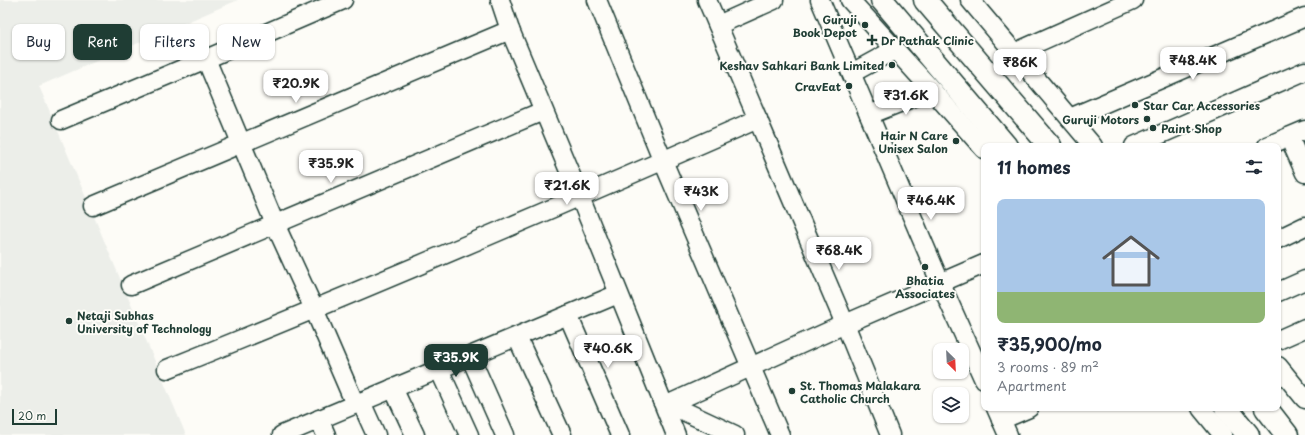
<!DOCTYPE html>
<meta charset="utf-8">
<style>
body{margin:0;font-family:"Playpen Sans",sans-serif;background:#f2f2f3;color:#1f2937;height:100vh;display:flex;flex-direction:column;font-size:15px;white-space:nowrap}
*{box-sizing:border-box;margin:0}
p{font-size:13px;color:#747a83}
.icon{flex:none;width:22px;height:22px;fill:none;stroke:currentColor;stroke-width:2;stroke-linecap:round;stroke-linejoin:round}
.map{position:relative;flex:1;overflow:hidden}
.sheet{position:absolute;left:981px;top:143px;width:300px;height:268px;display:flex;flex-direction:column;background:#fff;border-radius:8px;box-shadow:0 1px 3px #0004}
.sheet>*{flex:none}
.banner{position:absolute;left:12px;top:24px;width:380px;height:36px;display:flex;gap:8px}
.needle{width:26px;rotate:156deg}
.tools{position:absolute;left:933px;top:343px;display:grid;gap:8px}
.tools a{display:grid;place-items:center;width:36px;height:36px;border-radius:8px;background:#fff;box-shadow:0 1px 3px #0004;font-size:20px}
.scale{position:absolute;left:12px;bottom:10px;width:45px;box-sizing:border-box;padding-left:4px;border:2px solid #1f3d34;border-top:0;font-size:11px;line-height:14px;white-space:nowrap;color:#1f3d34;-webkit-text-stroke:3px #fdfcf7;paint-order:stroke}
.price{position:absolute;translate:-50% -34px;padding:0 9px;border-radius:8px;background:#fff;color:#222;font-size:13px;line-height:26px;filter:drop-shadow(0 1px 2px #0008)}
.price::after{content:'';position:absolute;left:50%;top:24px;width:12px;height:9px;margin-left:-6px;background:inherit;clip-path:polygon(0 0,100% 0,50% 100%)}
.price.selected{background:#1f3d34;color:#fff}
ul{padding:0;list-style:none}
li{display:grid;align-content:center;gap:8px;height:212px;padding:0 16px}
li span{display:grid;place-items:center;height:124px;border-radius:8px;color:#555}
li>.icon{margin-inline-start:auto}
span .icon{width:72px;height:72px;fill:#fffc;stroke-width:1}
li b{font-size:17px}
h2{display:flex;justify-content:space-between;align-items:center;height:48px;padding:0 16px;font-size:17px}
.tag{padding:0 14px;border-radius:8px;background:#fff;box-shadow:0 1px 3px #0004;font-size:14px;line-height:36px}
.tag.selected{background:#1f3d34;color:#fff}
.map>svg:first-child{display:block}
.built{fill:#eceee9}
.lines{fill:none;stroke-linecap:round;stroke-linejoin:round}
.minor-casing{stroke:#1f3d34;stroke-width:21}
.major-casing{stroke:#1f3d34;stroke-width:25}
.minor{stroke:#fdfcf7;stroke-width:18}
.major{stroke:#fdfcf7;stroke-width:22}
.poi-dot{fill:#1f3d34;stroke:#fdfcf7;stroke-width:1.5}
.labels{text-anchor:middle;dominant-baseline:central;stroke-width:4;stroke-linejoin:round;paint-order:stroke}
.poi-label{font-size:11px;font-weight:bold;fill:#1f3d34;stroke:#fdfcf7;text-anchor:end}
</style>
<div class="map">
<svg width="1305" height="435" viewBox="0 0 1305 435">
<rect width="100%" height="100%" fill="#fdfcf7"/>
<filter id="ink" filterUnits="userSpaceOnUse"><feTurbulence type="fractalNoise" baseFrequency=".025" numOctaves="2"/><feDisplacementMap in="SourceGraphic" scale="8" xChannelSelector="R" yChannelSelector="G"/><feConvolveMatrix kernelMatrix="1 2 1 2 8 2 1 2 1" color-interpolation-filters="sRGB"/></filter>
<g filter="url(#ink)">
<polygon class="built" points="0,0 238,0 39,86 186,435 0,435"/>
<g class="lines">
<defs>
<g id="minor">
<polyline points="500,0 510,30 580,197 676,435"/>
<polyline points="597,0 663,161 780,435"/>
<polyline points="707,0 845,324 890,435"/>
<polyline points="820,0 940,282 984,380"/>
<polyline points="850,0 932,90 984,149"/>
<polyline points="970,0 1093,146"/>
<polyline points="718,25 774,0"/>
<polyline points="1014,53 1133,0"/>
<polyline points="206,59 275,224 314,309 355,404"/>
<polyline points="852,73 894,50"/>
<polyline points="869,115 932,90"/>
<polyline points="1070,118 1305,17"/>
<polyline points="61,120 206,59 343,0"/>
<polyline points="1289,137 1305,173"/>
<polyline points="1134,146 1305,71"/>
<polyline points="1267,146 1305,130"/>
<polyline points="93,206 510,30"/>
<polyline points="1278,239 1305,226"/>
<polyline points="131,285 543,111"/>
<polyline points="1278,292 1305,280"/>
<polyline points="568,315 620,435"/>
<polyline points="517,337 562,435"/>
<polyline points="1278,340 1305,328"/>
<polyline points="470,356 505,435"/>
<polyline points="1278,366 1305,399"/>
<path d="M167 369C365 290 562 205 758 119"/>
<polyline points="439,369 469,435"/>
<polyline points="393,388 415,435"/>
<polyline points="662,401 735,435"/>
<polyline points="361,402 376,435"/>
<polyline points="669,404 845,324 984,264"/>
<polyline points="996,408 1008,435"/>
<polyline points="1201,408 1223,435"/>
<polyline points="319,419 326,435"/>
<polyline points="1001,420 1029,408"/>
<polyline points="282,435 618,294"/>
</g>
<g id="major">
<polyline points="882,0 1006,146"/>
<polyline points="925,0 1050,146"/>
<polyline points="1226,408 1248,435"/>
<polyline points="1266,408 1287,435"/>
</g>
</defs>
<use href="#minor" class="minor-casing"/>
<use href="#major" class="major-casing"/>
<use href="#minor" class="minor"/>
<use href="#major" class="major"/>
</g>
</g>
<g class="poi-dot">
<circle cx="865" cy="25" r="4"/>
<path d="M870 34h4v4h4v4h-4v4h-4v-4h-4v-4h4z"/>
<circle cx="892" cy="65" r="4"/>
<circle cx="849" cy="86" r="4"/>
<circle cx="1135" cy="105" r="4"/>
<circle cx="1147" cy="119" r="4"/>
<circle cx="1153" cy="128" r="4"/>
<circle cx="956" cy="141" r="4"/>
<circle cx="925" cy="267" r="4"/>
<circle cx="69" cy="321" r="4"/>
<circle cx="792" cy="391" r="4"/>
</g>
<g class="labels">
<g class="poi-label">
<text x="857" y="19">Guruji<tspan x="857" dy="13">Book Depot</tspan></text>
<text x="881" y="40" text-anchor="start">Dr Pathak Clinic</text>
<text x="884" y="65">Keshav Sahkari Bank Limited</text>
<text x="841" y="86">CravEat</text>
<text x="1143" y="105" text-anchor="start">Star Car Accessories</text>
<text x="1139" y="119">Guruji Motors</text>
<text x="1161" y="128" text-anchor="start">Paint Shop</text>
<text x="948" y="135">Hair N Care<tspan x="948" dy="13">Unisex Salon</tspan></text>
<text x="925" y="280" text-anchor="middle">Bhatia<tspan x="925" dy="13">Associates</tspan></text>
<text x="77" y="315" text-anchor="start">Netaji Subhas<tspan x="77" dy="13">University of Technology</tspan></text>
<text x="800" y="385" text-anchor="start">St. Thomas Malakara<tspan x="800" dy="13">Catholic Church</tspan></text>
</g>
</g>
</svg>
<div class="tools">
<a><svg class="needle" viewBox="-14 -14 28 28"><path d="M0-13l5 13h-10z" fill="#e53935"/><path d="M0 13l5-13h-10z" fill="#747a83"/></svg></a>
<a><svg class="icon" aria-label="layers" viewBox="0 0 24 24"><path d="M12 4l9 5-9 5-9-5zM3 14l9 5 9-5"/></svg></a>
</div>
<div class="scale">20 m</div>
<b class="price" style="left:1193px;top:81px">₹48.4K</b>
<b class="price" style="left:1020px;top:83px">₹86K</b>
<b class="price" style="left:296px;top:104px">₹20.9K</b>
<b class="price" style="left:906px;top:116px">₹31.6K</b>
<b class="price" style="left:331px;top:184px">₹35.9K</b>
<b class="price" style="left:567px;top:206px">₹21.6K</b>
<b class="price" style="left:701px;top:212px">₹43K</b>
<b class="price" style="left:931px;top:221px">₹46.4K</b>
<b class="price" style="left:839px;top:271px">₹68.4K</b>
<b class="price" style="left:608px;top:369px">₹40.6K</b>
<b class="price selected" style="left:456px;top:378px">₹35.9K</b>
<div class="banner">
<a class="tag">Buy</a>
<a class="tag selected">Rent</a>
<a class="tag">Filters</a>
<a class="tag">New</a>
</div>
<section class="sheet">
<h2>11 homes<svg class="icon" aria-label="filters" viewBox="0 0 24 24"><path d="M4 7h16M4 17h16"/><circle cx="9" cy="7" r="2"/><circle cx="15" cy="17" r="2"/></svg></h2>
<ul>
<li><span style="background:linear-gradient(#a9c7e8 75%,#8fb573 0)"><svg class="icon" aria-label="home" viewBox="0 0 24 24"><path d="M3 11l9-7 9 7M6 9v11h12V9"/></svg></span><div><b>₹35,900/mo</b><p>3 rooms · 89 m²</p><p>Apartment</p></div></li>
</ul>
</section>
</div>
